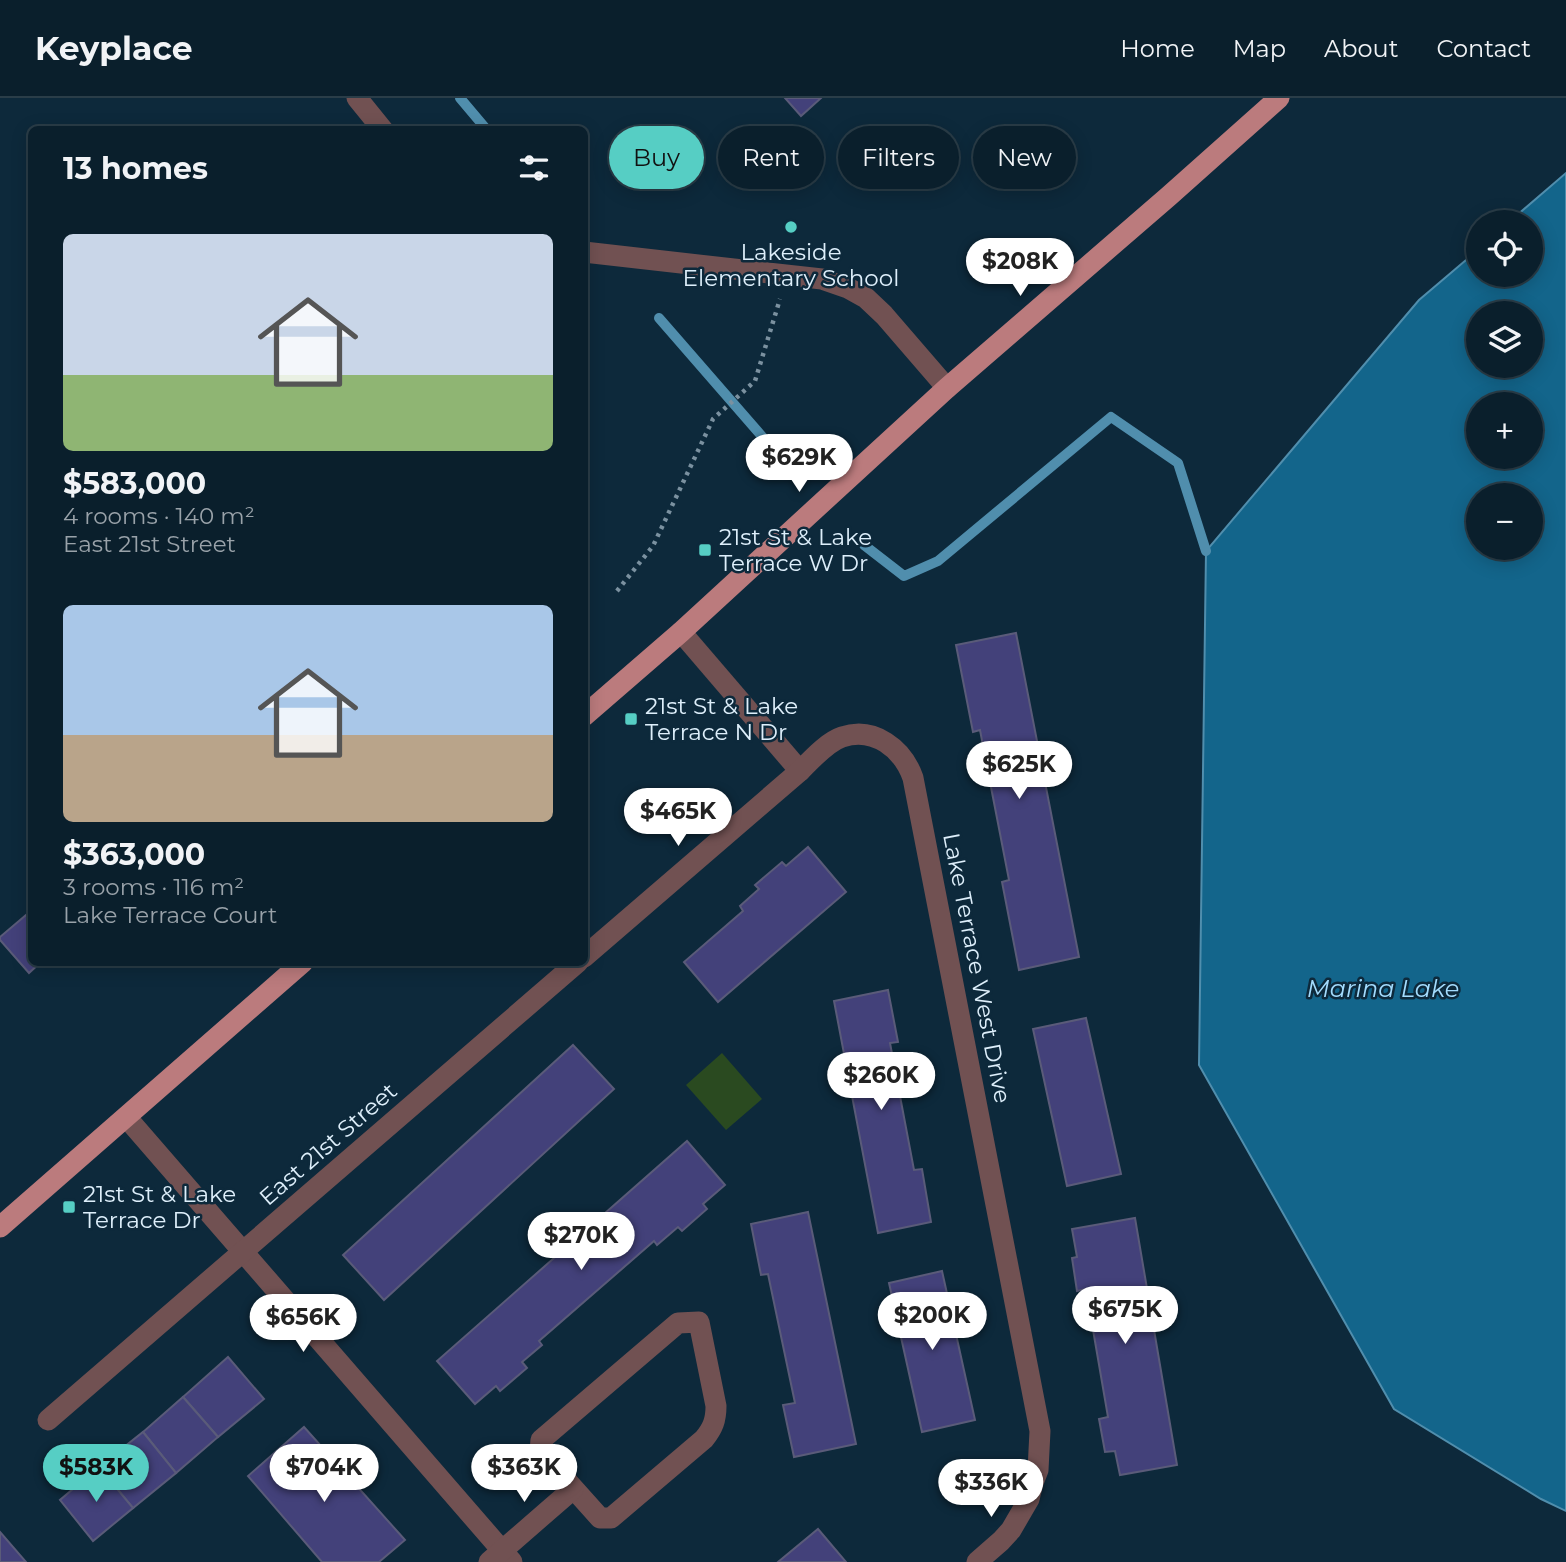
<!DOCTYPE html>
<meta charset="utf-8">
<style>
body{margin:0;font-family:Montserrat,sans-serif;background:#132734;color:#f1f3f6;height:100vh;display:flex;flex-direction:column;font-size:26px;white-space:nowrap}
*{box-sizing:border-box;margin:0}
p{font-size:23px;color:#99a2a9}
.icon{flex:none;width:38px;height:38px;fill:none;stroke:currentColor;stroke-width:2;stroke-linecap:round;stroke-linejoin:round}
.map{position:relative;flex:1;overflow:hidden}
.side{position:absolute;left:28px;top:28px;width:560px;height:840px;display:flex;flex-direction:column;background:#0a1f2c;border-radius:10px;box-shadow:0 4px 18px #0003,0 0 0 2px #2a3d48}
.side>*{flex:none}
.top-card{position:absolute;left:609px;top:28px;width:665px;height:63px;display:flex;gap:14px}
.fabs{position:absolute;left:1466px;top:112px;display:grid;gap:14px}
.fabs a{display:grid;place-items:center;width:77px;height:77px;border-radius:50%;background:#0a1f2c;box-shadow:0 4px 18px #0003,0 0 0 2px #2a3d48;font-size:35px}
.price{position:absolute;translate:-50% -60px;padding:0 16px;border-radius:24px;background:#fff;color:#222;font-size:23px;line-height:46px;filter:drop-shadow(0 2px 4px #0008)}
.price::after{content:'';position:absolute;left:50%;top:42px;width:21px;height:16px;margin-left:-10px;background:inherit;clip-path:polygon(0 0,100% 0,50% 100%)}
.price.selected{background:#56cec4;color:#111}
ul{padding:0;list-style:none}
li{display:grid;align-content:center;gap:14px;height:371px;padding:0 35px}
li span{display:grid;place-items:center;height:217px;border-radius:10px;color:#555}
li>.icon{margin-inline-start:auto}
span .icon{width:126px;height:126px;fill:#fffc;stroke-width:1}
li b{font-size:30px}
h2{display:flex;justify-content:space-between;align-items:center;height:84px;padding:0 35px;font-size:30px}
.pill{padding:0 24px;border-radius:32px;background:#0a1f2c;box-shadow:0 4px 18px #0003,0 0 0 2px #2a3d48;font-size:24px;line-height:63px}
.pill.selected{background:#56cec4;color:#111}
header{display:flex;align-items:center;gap:42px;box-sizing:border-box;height:98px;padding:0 35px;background:#0a1f2c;border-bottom:2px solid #2a3d48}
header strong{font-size:33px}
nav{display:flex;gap:38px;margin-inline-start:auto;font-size:24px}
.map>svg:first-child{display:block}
.green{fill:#2a4a20}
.water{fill:#13658b;stroke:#508ead;stroke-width:2;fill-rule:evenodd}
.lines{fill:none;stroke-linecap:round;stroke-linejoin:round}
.stream{stroke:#508ead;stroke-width:10}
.building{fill:#43417a;stroke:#5a5b79;stroke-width:2}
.path{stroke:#7b91a0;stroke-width:4.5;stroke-dasharray:3.5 5;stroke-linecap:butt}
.minor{stroke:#715152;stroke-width:21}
.major{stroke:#bb7b7d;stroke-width:21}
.poi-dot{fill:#56cec4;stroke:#0d293b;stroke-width:2.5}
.labels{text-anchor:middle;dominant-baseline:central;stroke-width:5;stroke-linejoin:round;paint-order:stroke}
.poi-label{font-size:23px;fill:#deeffb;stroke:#0d293b;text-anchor:start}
.street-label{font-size:23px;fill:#deeffb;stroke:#0d293b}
.water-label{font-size:24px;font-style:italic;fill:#a3dcfe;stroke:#0d293b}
</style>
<header>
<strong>Keyplace</strong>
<nav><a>Home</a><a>Map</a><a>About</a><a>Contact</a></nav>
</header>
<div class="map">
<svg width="1566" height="1464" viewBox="0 0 1566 1464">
<rect width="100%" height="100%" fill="#0d293b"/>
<polygon class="green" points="722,955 762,1001 726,1032 686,987"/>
<path class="water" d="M1566 75V1413L1541 1401 1394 1311 1199 967 1206 453 1419 202 1479 151V177H1531V124H1509ZM1479 215H1531V268H1479ZM1479 306H1531V359H1479ZM1479 397H1531V450H1479Z"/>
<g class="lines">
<g class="stream">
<polyline points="460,0 487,32"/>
<polyline points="659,220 794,375"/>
<polyline points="864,447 904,478 938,463 1111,319 1178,365 1206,453"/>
</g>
</g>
<g class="building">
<polygon points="785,0 821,0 801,18"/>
<polygon points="1016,535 1079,859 1019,872 1002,784 1009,782 990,684 980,632 973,634 956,547"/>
<polygon points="808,749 846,794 718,904 684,864 743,813 740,808 759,791 755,787 782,764 786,768"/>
<polygon points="32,812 32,864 41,864 29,875 0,842 0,839"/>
<polygon points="888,892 898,944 890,945 896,977 914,1072 922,1071 931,1124 878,1135 834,903"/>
<polygon points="1086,920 1121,1076 1067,1088 1033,931"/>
<polygon points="573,947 614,991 384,1202 343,1157"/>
<polygon points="687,1043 725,1087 703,1106 707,1111 682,1133 678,1129 657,1147 654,1143 539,1243 542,1247 522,1264 527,1270 500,1293 496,1288 475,1306 437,1263"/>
<polygon points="808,1114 856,1346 794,1359 783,1307 795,1305 768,1176 761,1177 751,1126"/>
<polygon points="1135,1120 1177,1367 1120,1377 1115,1353 1105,1354 1099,1321 1108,1319 1086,1191 1077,1193 1072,1160 1077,1159 1072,1131"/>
<polygon points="942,1173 975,1322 922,1334 889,1185"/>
<polygon points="228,1259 264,1301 218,1339 183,1299"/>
<polygon points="183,1299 218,1339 176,1375 143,1334"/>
<polygon points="304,1329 405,1442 379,1464 322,1464 248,1378"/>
<polygon points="143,1334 176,1375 133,1410 99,1369"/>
<polygon points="99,1369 133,1410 93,1443 60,1402"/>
<polygon points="818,1431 846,1464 778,1464"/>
<polygon points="0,1434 26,1464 0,1464"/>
</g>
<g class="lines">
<polyline class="path" points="617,493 653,448 713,321 755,283 780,201"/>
<g class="minor">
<polyline points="357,0 383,32"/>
<polyline points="584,154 822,181 848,190 866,200 884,217 947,290"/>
<polyline points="681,534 800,673"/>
<path d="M584 859 800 673C811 662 827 644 842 639 874 628 903 651 913 680L1040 1333 1038 1372 1033 1385 1029 1401 1011 1432 1001 1443 977 1464"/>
<polyline points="127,1020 512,1464"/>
<path d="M699 1224 716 1308C716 1322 713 1330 704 1341L611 1420H600L540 1353 541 1342 678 1225Z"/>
<polyline points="48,1322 578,864"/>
<polyline points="489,1464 573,1391"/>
</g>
<g class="major">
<polyline points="584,618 681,534 947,290 1169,98 1279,0"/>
<polyline points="0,1129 303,864"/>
</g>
</g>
<g class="poi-dot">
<circle cx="791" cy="129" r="7"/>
<rect x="698" y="445" width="14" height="14" rx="3.5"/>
<rect x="624" y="614" width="14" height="14" rx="3.5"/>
<rect x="62" y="1102" width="14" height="14" rx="3.5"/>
</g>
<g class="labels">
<g class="poi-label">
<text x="791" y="154" text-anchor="middle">Lakeside<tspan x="791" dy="26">Elementary School</tspan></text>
<text x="719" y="439">21st St &amp; Lake<tspan x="719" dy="26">Terrace W Dr</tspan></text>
<text x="645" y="608">21st St &amp; Lake<tspan x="645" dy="26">Terrace N Dr</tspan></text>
<text x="83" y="1096">21st St &amp; Lake<tspan x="83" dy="26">Terrace Dr</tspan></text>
</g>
<g class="street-label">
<text transform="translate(977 870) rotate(79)">Lake Terrace West Drive</text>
<text transform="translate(328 1046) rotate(-41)">East 21st Street</text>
</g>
<g class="water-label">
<text x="1383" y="890">Marina Lake</text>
</g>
</g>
</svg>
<div class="fabs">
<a><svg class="icon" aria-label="locate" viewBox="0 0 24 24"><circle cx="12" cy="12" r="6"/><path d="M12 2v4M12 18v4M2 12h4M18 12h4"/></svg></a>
<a><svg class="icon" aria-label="layers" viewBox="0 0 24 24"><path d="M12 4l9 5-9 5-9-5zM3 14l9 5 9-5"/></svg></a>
<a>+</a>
<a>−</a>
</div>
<b class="price" style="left:1020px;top:200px">$208K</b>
<b class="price" style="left:799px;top:396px">$629K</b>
<b class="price" style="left:1019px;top:703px">$625K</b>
<b class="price" style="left:678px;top:750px">$465K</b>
<b class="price" style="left:881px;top:1014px">$260K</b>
<b class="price" style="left:581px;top:1174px">$270K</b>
<b class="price" style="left:1125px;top:1248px">$675K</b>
<b class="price" style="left:932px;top:1254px">$200K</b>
<b class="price" style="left:303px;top:1256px">$656K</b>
<b class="price selected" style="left:96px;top:1406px">$583K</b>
<b class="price" style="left:324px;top:1406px">$704K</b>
<b class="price" style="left:524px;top:1406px">$363K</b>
<b class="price" style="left:991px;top:1421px">$336K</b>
<div class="top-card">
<a class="pill selected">Buy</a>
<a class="pill">Rent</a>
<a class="pill">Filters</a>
<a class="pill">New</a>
</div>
<section class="side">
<h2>13 homes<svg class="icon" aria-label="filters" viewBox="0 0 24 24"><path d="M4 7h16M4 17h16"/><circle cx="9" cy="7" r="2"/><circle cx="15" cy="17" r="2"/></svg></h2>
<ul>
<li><span style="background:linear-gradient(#c9d6e8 65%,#8fb573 0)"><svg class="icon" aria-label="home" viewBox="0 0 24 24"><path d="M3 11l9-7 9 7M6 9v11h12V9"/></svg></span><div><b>$583,000</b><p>4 rooms · 140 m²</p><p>East 21st Street</p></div></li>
<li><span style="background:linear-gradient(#a9c7e8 60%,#b9a48a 0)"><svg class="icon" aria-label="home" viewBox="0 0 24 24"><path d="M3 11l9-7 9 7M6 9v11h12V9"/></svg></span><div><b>$363,000</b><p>3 rooms · 116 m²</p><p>Lake Terrace Court</p></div></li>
</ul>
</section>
</div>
